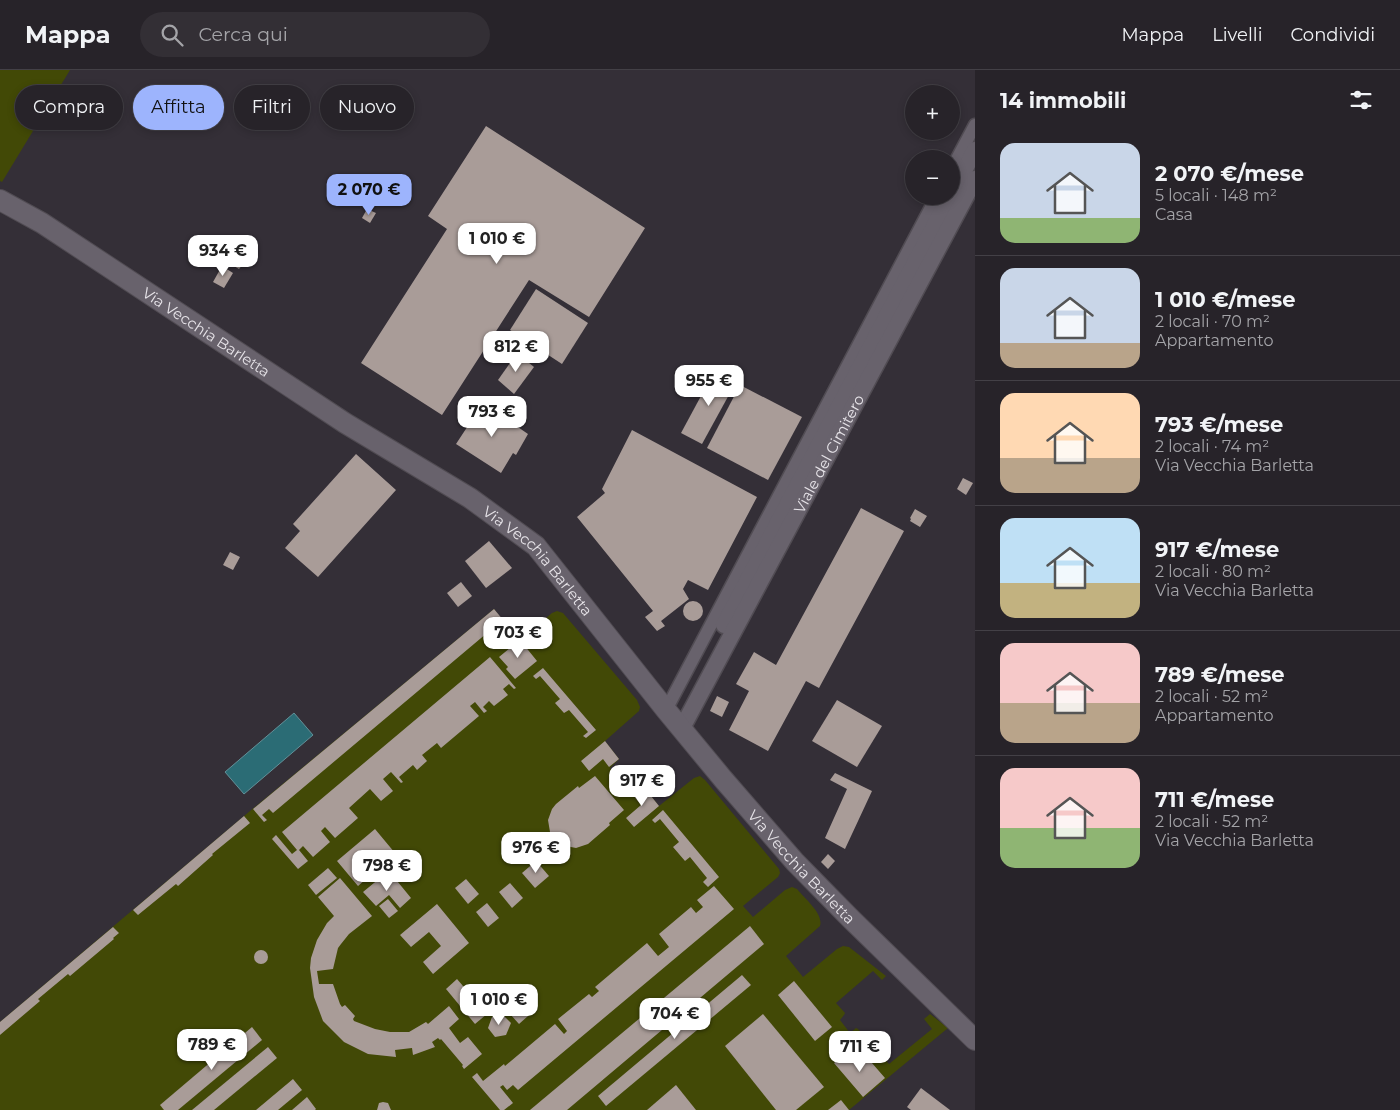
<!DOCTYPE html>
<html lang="it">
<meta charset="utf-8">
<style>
body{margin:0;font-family:Montserrat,sans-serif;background:#332f35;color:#f1f3f6;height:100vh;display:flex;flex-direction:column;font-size:19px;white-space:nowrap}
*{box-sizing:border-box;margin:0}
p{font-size:16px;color:#a4a4a8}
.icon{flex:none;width:28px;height:28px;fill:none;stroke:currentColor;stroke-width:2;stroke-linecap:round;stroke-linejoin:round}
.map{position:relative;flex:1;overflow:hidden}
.panel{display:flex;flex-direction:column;background:#272329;width:425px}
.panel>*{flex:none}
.top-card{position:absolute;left:15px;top:15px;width:475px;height:45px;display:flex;gap:10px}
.buttons{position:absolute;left:905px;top:15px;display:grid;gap:10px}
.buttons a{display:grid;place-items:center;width:55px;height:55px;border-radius:50%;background:#272329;box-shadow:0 2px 8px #0003,0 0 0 1px #434046;font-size:25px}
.price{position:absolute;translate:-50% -42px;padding:0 11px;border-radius:10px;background:#fff;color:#222;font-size:16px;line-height:32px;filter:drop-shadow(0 1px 2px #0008)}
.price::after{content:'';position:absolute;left:50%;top:30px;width:15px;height:11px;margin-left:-8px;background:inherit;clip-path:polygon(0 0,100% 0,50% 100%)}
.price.current{background:#9db4fd;color:#111}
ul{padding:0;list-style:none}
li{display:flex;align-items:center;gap:15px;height:125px;padding:0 25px}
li+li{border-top:1px solid #434046}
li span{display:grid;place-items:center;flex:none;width:140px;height:100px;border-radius:15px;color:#555}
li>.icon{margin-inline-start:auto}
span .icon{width:60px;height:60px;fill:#fffc;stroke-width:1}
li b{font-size:21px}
h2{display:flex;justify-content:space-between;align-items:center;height:60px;padding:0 25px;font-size:21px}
.pill{padding:0 18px;border-radius:22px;background:#272329;box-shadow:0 2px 8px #0003,0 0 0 1px #434046;font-size:18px;line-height:45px}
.pill.current{background:#9db4fd;color:#111}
header{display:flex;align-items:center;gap:30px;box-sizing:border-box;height:70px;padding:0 25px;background:#272329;border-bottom:1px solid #434046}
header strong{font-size:24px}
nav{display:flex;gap:28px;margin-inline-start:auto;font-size:18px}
.search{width:350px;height:45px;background:#332f35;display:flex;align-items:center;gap:12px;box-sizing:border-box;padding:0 18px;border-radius:28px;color:#a4a4a8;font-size:19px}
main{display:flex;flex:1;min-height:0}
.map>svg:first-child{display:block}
.green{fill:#424906}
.water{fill:#2b6c75;stroke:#639098}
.building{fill:#a99c98}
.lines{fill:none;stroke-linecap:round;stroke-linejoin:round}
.pedestrian-casing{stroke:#514c53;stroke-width:15}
.minor-casing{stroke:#514c53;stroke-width:19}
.tertiary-casing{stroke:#514c53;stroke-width:22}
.pedestrian{stroke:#68626c;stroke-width:12}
.minor{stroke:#68626c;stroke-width:16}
.tertiary{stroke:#68626c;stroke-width:20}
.labels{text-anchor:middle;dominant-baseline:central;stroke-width:5;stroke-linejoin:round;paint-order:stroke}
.street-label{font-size:15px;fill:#e6e3e8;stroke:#342f37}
</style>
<header>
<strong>Mappa</strong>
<div class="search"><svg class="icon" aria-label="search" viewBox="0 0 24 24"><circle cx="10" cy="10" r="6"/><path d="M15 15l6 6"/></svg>Cerca qui</div>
<nav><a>Mappa</a><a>Livelli</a><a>Condividi</a></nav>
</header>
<main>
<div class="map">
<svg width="975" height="1040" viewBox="0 0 975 1040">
<rect width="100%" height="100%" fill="#342f37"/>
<g class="green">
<polygon points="0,0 70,0 2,112 0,111"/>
<path d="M494 539 509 559 520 570 552 543 557 541 563 543 637 630 640 637 639 641 605 671 619 689 610 698 632 725 643 716 659 736 694 708 700 706 705 710 779 799 780 803 778 807 743 836 753 847 785 820 792 817 797 819C805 829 824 844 820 856L786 886 803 907 837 879 843 876 849 877 886 906 882 910 873 901 836 933 845 943 844 945 840 950 850 963 856 958 858 959 889 994 932 959 924 949 930 944 948 958 849 1040H0V952L244 746Z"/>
</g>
<polygon class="water" points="294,643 313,665 244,724 225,702"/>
<g class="building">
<polygon points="486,56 645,158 589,247 529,210 442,345 361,293 447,159 428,146"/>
<polygon points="367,139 376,143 370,153 362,148"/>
<polygon points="238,190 243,194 239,199 234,196"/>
<polygon points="222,196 233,203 224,218 213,212"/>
<polygon points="536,219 588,253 562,294 510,260"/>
<polygon points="517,283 534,297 514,324 498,310"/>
<polygon points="715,300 736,312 702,374 681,363"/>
<polygon points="740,315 802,347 768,410 707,378"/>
<polygon points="483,333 528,364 516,385 513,383 501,403 456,374"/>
<polygon points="632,360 757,427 708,520 688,510 683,519 689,529 661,551 665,556 657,561 645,547 653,541 577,447 605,423 602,419"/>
<polygon points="356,384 396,420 318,507 285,478 300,461 293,454"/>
<polygon points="963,408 973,413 966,425 957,419"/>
<polygon points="861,438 904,461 819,618 806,611 768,681 729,660 749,621 736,614 754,582 776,595"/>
<polygon points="915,439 927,446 920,457 910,451 911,449 910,448"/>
<polygon points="489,471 512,498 486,518 465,491"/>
<polygon points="230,482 240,487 233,500 223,495"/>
<polygon points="461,512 472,526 458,537 447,523"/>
<circle cx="693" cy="541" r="10"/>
<polygon points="494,539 504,551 499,555 493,548 488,552 493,558 273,743 269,739 262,745 267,750 264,752 253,739"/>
<polygon points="520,570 537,591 515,609 506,599 508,597 499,587"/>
<polygon points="490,587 516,618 514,619 509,614 503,619 508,625 494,636 489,631 483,637 487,641 484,643 475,632 470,636 479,646 441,678 437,673 422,685 427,691 417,700 413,695 399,707 403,712 401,713 391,702 383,709 393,721 381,731 370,719 349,738 358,748 335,768 325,757 321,761 330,772 313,787 303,776 299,780 308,791 298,799 272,769 276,765 292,784 297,780 282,762"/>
<polygon points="543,598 596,660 586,668 583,666 588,662 569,640 564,643 555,633 560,629 540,606 536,609 533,606"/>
<polygon points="717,626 729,632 722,647 710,641"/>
<polygon points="837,630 882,656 857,697 812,671"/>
<polygon points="605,671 619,689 609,697 603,689 589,701 581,691"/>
<polygon points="835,703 872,721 845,779 825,768 847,719 830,710"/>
<polygon points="595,706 624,740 609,753 610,755 588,774 576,778 561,775 556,778 545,766 550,762 548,750 552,739 556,734 578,716 579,718"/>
<polygon points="643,716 659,736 634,757 626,748 641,735 633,725"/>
<polygon points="663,740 719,807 708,817 703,812 707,808 690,787 685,791 673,777 679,772 660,749 655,753 652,750"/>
<polygon points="244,746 250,753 212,784 213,785 178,816 176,814 138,845 133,840"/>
<polygon points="375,759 395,783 384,793 378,786 367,795 373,803 358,816 337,791"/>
<polygon points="828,784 835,791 828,799 821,792"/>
<polygon points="536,791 549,806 535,818 522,803"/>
<polygon points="328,798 337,808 316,825 308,815"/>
<polygon points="393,806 411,828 400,838 389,825 376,836 363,822 380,808 385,813"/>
<polygon points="340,808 372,846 349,864 341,874 338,878 333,899 317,901 319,914 333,914 340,934 342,937 345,935 355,946 353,949 354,951 375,959 390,962 409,962 426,952 428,954 449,936 459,949 449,958 460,973 468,967 482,984 464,999 462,996 463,995 441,969 440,970 438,968 432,972 435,977 413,985 412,978 395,980 396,987 368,984 344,972 323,951 314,927 310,898 311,888 317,870 327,853 334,846 318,827"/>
<polygon points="466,809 479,824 468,834 455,818"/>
<polygon points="510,813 523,828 512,838 499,822"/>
<polygon points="714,816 734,839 518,1020 513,1015 507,1020 503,1015 500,1017 513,1033 504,1040 500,1040 472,1007 477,1003 483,1011 504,994 505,996 555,954 564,964 567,961 558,949 589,924 592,927 599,921 595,917 647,873 658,886 669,877 659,864 691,837 696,843 703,837 697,830"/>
<polygon points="388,829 398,841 389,848 379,836"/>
<polygon points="487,833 499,848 488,857 476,842"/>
<polygon points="437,834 469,873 433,904 423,892 441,876 429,862 411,877 400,865"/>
<polygon points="750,856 764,874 567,1040 530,1040"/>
<polygon points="113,857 119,863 113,868 114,869 70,906 68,904 38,929 40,931 0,965 0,952"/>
<circle cx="261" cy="887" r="7"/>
<polygon points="742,905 751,915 606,1036 598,1026"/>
<polygon points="457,909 487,944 475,954 446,919"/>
<polygon points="794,911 832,957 815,971 778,925"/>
<polygon points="519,935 528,946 519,954 510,944"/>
<polygon points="763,944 824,1017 796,1040 776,1040 725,976"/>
<polygon points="503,945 511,953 506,965 495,967 488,958 492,947"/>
<polygon points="252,957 262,970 178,1040 164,1040 160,1035"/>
<polygon points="268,977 277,988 214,1040 192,1040"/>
<polygon points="847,982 856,993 865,985 885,1008 863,1027 834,993"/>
<polygon points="293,1009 302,1020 278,1040 256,1040"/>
<polygon points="676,1015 696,1040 647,1040"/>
<polygon points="921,1018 950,1040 911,1040 907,1037"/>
<polygon points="307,1027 316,1039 315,1040 292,1040"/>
<polygon points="841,1030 849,1040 828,1040"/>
<polygon points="383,1032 388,1033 391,1040 377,1040 379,1033"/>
</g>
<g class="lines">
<defs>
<g id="pedestrian">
<polyline points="951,100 975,55"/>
<polyline points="666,640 937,126"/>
</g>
<g id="minor">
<polyline points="951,125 975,80"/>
<polyline points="724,555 950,126"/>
<path id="s1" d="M682 658 975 109"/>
</g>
<g id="tertiary">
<path id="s2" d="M0 130 42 153 345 353 470 428 536 476 666 640 723 709 795 792 850 848 975 970"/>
</g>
</defs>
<use href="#pedestrian" class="pedestrian-casing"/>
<use href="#minor" class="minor-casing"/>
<use href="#tertiary" class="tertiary-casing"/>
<use href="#pedestrian" class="pedestrian"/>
<use href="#minor" class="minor"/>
<use href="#tertiary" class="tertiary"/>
</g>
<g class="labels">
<g class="street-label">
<text stroke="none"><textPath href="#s2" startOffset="245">Via Vecchia Barletta</textPath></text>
<text stroke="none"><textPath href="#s1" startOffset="311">Viale del Cimitero</textPath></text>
<text stroke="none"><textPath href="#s2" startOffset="650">Via Vecchia Barletta</textPath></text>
<text stroke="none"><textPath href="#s2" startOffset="1055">Via Vecchia Barletta</textPath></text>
</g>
</g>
</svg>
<div class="buttons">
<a>+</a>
<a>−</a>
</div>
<b class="price current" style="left:369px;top:146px">2 070 €</b>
<b class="price" style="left:497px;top:195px">1 010 €</b>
<b class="price" style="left:223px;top:207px">934 €</b>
<b class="price" style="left:516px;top:303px">812 €</b>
<b class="price" style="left:709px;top:337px">955 €</b>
<b class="price" style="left:492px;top:368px">793 €</b>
<b class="price" style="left:518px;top:589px">703 €</b>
<b class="price" style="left:642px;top:737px">917 €</b>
<b class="price" style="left:536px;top:804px">976 €</b>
<b class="price" style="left:387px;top:822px">798 €</b>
<b class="price" style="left:499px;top:956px">1 010 €</b>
<b class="price" style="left:675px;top:970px">704 €</b>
<b class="price" style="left:212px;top:1001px">789 €</b>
<b class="price" style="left:860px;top:1003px">711 €</b>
<div class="top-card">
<a class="pill">Compra</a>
<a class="pill current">Affitta</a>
<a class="pill">Filtri</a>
<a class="pill">Nuovo</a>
</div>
</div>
<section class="panel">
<h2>14 immobili<svg class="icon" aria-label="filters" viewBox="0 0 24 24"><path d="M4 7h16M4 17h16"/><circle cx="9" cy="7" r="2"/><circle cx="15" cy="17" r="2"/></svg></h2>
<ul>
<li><span style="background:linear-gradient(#c9d6e8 75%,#8fb573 0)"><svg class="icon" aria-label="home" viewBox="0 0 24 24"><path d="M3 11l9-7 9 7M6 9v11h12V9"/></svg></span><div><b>2 070 €/mese</b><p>5 locali · 148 m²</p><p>Casa</p></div></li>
<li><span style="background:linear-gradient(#c9d6e8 75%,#b9a48a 0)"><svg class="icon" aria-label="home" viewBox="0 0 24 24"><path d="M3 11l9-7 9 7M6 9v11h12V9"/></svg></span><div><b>1 010 €/mese</b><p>2 locali · 70 m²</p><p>Appartamento</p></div></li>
<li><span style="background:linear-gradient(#ffd9b3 65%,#b9a48a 0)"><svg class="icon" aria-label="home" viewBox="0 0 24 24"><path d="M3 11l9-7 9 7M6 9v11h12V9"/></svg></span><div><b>793 €/mese</b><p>2 locali · 74 m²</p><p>Via Vecchia Barletta</p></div></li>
<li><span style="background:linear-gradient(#bfe0f5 65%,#c2b280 0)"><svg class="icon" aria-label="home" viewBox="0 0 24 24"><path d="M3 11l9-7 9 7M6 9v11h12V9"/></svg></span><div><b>917 €/mese</b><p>2 locali · 80 m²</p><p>Via Vecchia Barletta</p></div></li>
<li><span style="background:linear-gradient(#f6c9c9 60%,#b9a48a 0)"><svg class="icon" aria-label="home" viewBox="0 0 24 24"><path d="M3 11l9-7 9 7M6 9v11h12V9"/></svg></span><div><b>789 €/mese</b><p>2 locali · 52 m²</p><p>Appartamento</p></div></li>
<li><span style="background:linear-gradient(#f6c9c9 60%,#8fb573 0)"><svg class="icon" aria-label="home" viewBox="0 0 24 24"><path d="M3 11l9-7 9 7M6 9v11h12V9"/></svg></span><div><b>711 €/mese</b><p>2 locali · 52 m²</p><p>Via Vecchia Barletta</p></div></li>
</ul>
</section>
</main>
